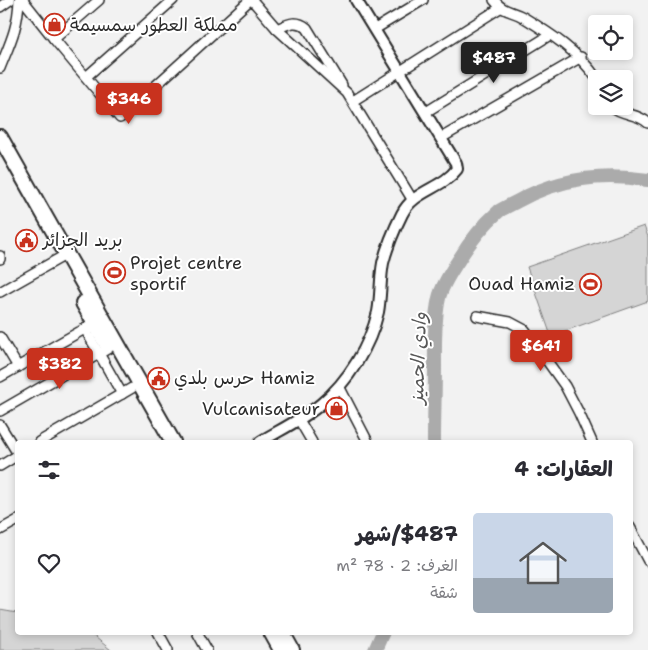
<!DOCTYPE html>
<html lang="ar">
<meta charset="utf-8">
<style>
body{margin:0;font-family:"Shantell Sans","Playpen Sans Arabic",sans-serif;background:#f7f7f7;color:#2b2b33;direction:rtl;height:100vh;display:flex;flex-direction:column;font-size:19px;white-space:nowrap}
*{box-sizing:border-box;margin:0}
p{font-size:16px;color:#7c7c81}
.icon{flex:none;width:28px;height:28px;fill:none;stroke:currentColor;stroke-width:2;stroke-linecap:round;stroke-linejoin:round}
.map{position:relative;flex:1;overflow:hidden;direction:ltr}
.details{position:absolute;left:15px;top:440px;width:618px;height:195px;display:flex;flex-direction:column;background:#fff;border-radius:5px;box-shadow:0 2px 8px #0003;direction:rtl}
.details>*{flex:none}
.tools{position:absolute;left:588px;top:15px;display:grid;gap:10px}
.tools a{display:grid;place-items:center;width:45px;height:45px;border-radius:5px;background:#fff;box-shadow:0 2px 8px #0003;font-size:25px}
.price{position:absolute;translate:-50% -42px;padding:0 11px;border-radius:5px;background:#c8321e;color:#fff;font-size:16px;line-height:32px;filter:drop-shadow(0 1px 2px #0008)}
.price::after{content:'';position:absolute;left:50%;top:30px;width:15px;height:11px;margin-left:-8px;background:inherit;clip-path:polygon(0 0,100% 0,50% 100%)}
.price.current{background:#222;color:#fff}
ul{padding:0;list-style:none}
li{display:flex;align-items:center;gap:15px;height:125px;padding:0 20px}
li+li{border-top:1px solid #e1e1e2}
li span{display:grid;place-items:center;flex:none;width:140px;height:100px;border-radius:5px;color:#555}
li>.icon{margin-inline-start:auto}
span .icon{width:60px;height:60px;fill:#fffc;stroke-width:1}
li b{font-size:21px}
h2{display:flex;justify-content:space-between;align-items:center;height:60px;padding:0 20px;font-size:21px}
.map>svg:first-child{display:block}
.green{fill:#d5d5d5;stroke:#808080}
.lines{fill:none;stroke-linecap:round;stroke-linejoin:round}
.river{stroke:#ababab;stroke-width:14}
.minor-casing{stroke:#2b2b2b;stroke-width:12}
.tertiary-casing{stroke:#2b2b2b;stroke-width:14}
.trunk-casing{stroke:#2b2b2b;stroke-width:18}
.minor{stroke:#fff;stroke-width:9}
.tertiary{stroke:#fff;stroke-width:10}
.trunk{stroke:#fff;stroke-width:14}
.labels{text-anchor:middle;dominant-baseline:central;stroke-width:4;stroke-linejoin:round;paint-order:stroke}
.poi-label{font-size:18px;fill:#2b2b2b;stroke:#fff;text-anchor:start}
.water-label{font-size:19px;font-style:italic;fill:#585858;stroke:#fff}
</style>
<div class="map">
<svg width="648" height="650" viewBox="0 0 648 650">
<rect width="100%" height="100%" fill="#f2f2f2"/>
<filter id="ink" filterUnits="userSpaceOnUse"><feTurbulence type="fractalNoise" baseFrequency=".02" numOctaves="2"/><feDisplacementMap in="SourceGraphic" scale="10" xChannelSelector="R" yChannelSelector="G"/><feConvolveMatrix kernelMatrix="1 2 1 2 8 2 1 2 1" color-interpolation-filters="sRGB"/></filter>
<g filter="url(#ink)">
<g class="green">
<polygon points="644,226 648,237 648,301 551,336 527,267"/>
<polygon points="0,610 17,613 18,632 90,633 111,650 0,650"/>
</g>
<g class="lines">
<g class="river">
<path d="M434 442C434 417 435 392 435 366 435 344 434 320 439 298 442 285 451 272 458 261 469 243 483 225 499 211 504 208 510 205 516 202 558 178 601 173 648 180"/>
<polyline points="375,650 383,632"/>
</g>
<defs>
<g id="minor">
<polyline points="23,0 54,39 120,118 250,0"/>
<polyline points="252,0 277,29 347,93 412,199"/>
<path d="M494 0C504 13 511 10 523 17 551 34 579 52 597 79"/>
<polyline points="0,7 10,0"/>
<path d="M277 29C288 24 296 19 307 28L342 85"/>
<polyline points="375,29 423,0"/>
<polyline points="54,39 99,0"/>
<path d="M0 68C10 43 18 28 19 0"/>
<polyline points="86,77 173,0"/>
<polyline points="353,101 500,8"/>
<path d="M611 106C623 116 638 113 648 123"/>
<polyline points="426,112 550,35"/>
<polyline points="441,138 581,57"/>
<polyline points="0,256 0,259"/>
<polyline points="0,292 67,254"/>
<polyline points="477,316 510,322 525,330 565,386 579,413 592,442"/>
<polyline points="85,329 122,394"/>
<polyline points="0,337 18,367"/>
<polyline points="0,377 95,323"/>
<polyline points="339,386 368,442"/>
<polyline points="0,411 109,348"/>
<polyline points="298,418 312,442"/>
<polyline points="0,425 18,454"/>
<polyline points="39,442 132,388"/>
<polyline points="0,466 18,455"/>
<polyline points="630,527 648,561"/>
<polyline points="0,530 18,520"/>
<polyline points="158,632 168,650"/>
<polyline points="197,632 207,650"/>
</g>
<path id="tertiary" d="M260 442C280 430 303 419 321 404 348 382 370 346 378 312 381 296 380 279 383 263 387 247 395 228 402 214 414 190 442 189 457 169L456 163 356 0"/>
<g id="trunk">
<polyline points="0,137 173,442"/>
<polyline points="83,303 107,345"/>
<polyline points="271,632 281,650"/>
<polyline points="282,632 292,650"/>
</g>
</defs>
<use href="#minor" class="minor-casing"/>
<use href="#tertiary" class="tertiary-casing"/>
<use href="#trunk" class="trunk-casing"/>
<use href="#minor" class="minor"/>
<use href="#tertiary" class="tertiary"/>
<use href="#trunk" class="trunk"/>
</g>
</g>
<defs>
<symbol id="shop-ring" viewBox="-11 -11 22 22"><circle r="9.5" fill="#fff" stroke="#c8321e" stroke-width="1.5"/><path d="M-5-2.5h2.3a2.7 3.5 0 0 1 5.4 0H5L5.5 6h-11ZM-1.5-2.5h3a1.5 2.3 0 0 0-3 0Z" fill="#c8321e"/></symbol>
<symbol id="civic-ring" viewBox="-11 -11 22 22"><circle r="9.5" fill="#fff" stroke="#c8321e" stroke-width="1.5"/><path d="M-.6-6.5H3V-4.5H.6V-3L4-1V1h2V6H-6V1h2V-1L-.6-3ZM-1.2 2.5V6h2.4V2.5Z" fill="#c8321e"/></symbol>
<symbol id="stadium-ring" viewBox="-11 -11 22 22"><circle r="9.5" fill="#fff" stroke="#c8321e" stroke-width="1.5"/><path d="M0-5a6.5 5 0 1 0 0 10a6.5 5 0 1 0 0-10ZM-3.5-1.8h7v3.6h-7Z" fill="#c8321e"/></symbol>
</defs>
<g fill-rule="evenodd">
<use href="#shop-ring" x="42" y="12" width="25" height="25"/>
<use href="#civic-ring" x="14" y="228" width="25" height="25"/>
<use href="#stadium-ring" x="102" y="260" width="25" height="25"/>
<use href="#stadium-ring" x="578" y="272" width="25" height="25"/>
<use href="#civic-ring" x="146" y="366" width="25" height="25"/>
<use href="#shop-ring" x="324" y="396" width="25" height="25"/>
</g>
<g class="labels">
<g class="poi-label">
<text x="70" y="25">مملكة العطور سمسيمة</text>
<text x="43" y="240">بريد الجزائر</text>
<text x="130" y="263">Projet centre<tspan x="130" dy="21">sportif</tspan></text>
<text x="575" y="284" text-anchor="end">Ouad Hamiz</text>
<text x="174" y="378">حرس بلدي Hamiz</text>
<text x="320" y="409" text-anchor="end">Vulcanisateur</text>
</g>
<g class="water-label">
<text transform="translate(418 358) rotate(-88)">وادي الحميز</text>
</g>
</g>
</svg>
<div class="tools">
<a><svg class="icon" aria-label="locate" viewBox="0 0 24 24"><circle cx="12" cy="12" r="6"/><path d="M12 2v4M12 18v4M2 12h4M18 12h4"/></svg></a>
<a><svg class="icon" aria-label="layers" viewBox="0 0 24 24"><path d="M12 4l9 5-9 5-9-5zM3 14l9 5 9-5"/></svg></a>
</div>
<b class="price current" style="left:494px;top:84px">$487</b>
<b class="price" style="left:129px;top:125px">$346</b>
<b class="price" style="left:541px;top:372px">$641</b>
<b class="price" style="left:60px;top:390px">$382</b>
<section class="details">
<h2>العقارات: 4<svg class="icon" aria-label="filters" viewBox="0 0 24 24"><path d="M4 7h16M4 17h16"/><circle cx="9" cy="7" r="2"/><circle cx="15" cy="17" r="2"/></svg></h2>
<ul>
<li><span style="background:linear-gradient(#c9d6e8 65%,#9aa5b1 0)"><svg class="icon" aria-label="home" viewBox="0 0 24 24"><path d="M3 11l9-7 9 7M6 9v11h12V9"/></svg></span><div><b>$487/شهر</b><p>الغرف: 2 · 78 m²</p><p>شقة</p></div><svg class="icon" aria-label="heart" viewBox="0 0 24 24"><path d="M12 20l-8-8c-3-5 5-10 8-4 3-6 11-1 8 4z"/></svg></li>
</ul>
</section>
</div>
